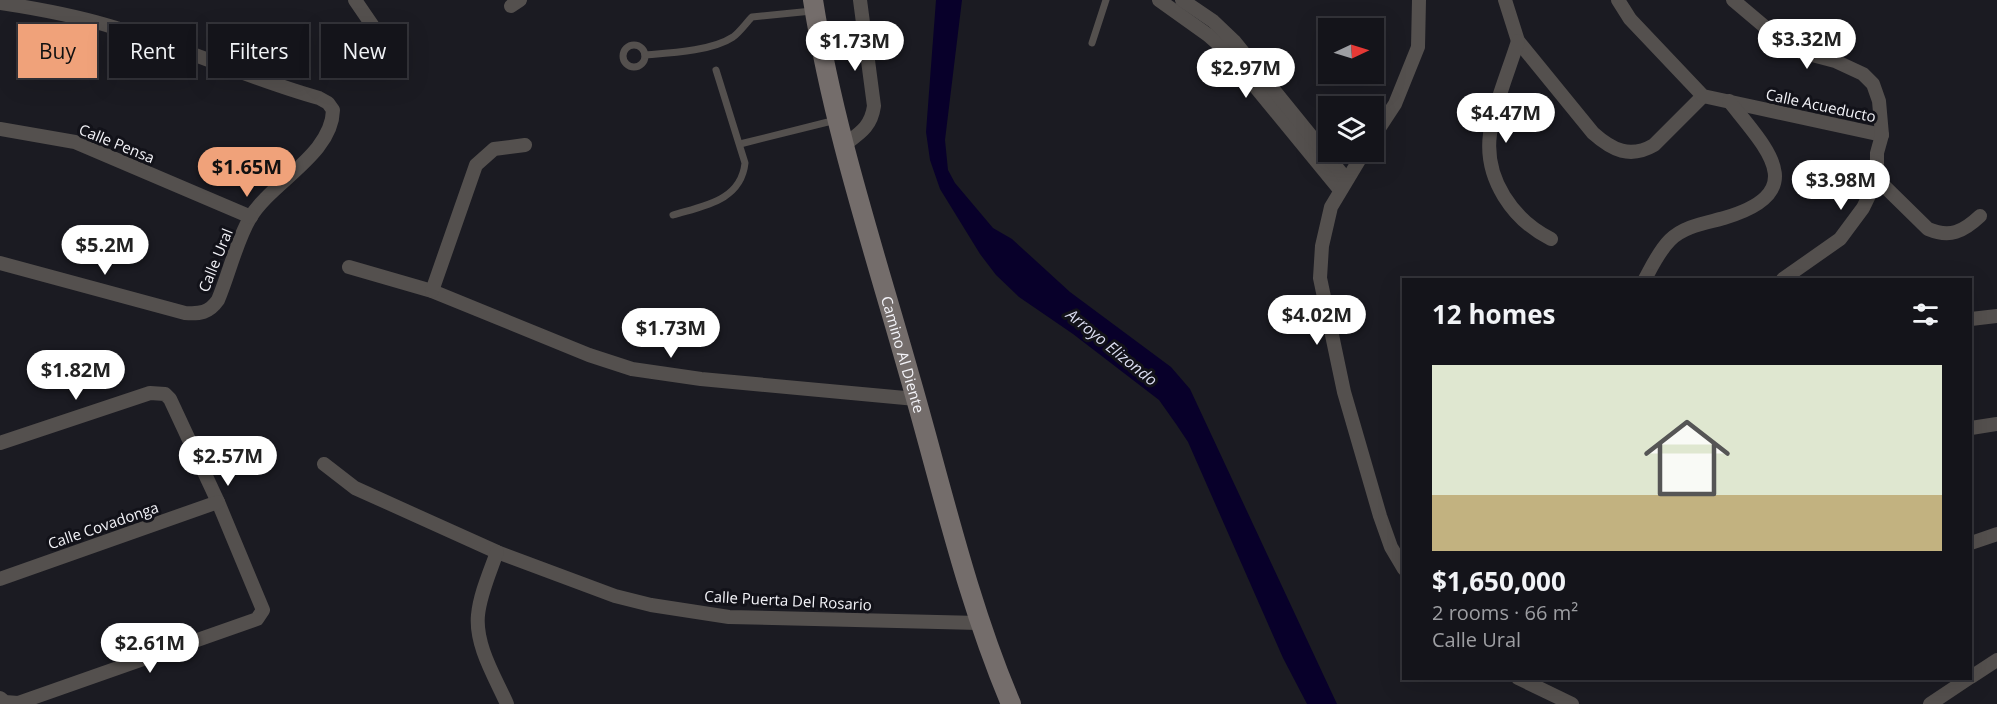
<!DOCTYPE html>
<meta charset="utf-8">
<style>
body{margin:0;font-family:"Open Sans",sans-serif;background:#212127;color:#f1f3f6;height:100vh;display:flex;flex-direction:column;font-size:22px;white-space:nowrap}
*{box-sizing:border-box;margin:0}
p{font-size:20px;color:#9d9ea2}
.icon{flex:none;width:33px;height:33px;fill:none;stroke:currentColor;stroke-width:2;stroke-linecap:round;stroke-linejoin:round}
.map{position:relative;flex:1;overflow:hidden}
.details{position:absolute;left:1402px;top:278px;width:570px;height:402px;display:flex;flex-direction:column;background:#14141a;border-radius:0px;box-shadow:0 6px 24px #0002,0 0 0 2px #333339}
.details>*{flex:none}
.banner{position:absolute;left:18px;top:24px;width:570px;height:54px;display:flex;gap:12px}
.needle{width:39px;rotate:86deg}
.controls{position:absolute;left:1318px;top:18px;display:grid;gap:12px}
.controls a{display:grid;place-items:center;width:66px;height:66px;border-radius:0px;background:#14141a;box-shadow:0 6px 24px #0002,0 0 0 2px #333339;font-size:30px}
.price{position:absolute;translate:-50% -51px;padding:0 14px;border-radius:21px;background:#fff;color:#222;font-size:20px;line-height:39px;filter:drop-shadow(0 2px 3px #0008)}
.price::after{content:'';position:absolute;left:50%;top:36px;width:18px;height:14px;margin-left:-9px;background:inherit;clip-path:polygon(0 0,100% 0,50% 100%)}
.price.active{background:#f0a27a;color:#111}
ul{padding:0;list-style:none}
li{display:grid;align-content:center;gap:12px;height:318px;padding:0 30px}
li span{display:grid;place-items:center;height:186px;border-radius:0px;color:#555}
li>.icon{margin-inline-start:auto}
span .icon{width:108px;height:108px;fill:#fffc;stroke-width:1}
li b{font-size:26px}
h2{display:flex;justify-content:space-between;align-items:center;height:72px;padding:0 30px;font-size:26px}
.chip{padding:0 21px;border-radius:0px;background:#14141a;box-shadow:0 6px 24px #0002,0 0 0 2px #333339;font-size:21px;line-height:54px}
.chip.active{background:#f0a27a;color:#111}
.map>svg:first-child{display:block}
.water{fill:#08002a}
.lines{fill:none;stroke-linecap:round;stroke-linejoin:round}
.lane{stroke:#54504e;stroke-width:7}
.street{stroke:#54504e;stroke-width:14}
.secondary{stroke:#746d6b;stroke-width:20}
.labels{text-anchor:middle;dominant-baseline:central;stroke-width:6;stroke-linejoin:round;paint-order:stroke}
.street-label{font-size:15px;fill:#f4f4f9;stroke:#121219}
.water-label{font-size:16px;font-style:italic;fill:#dcdef2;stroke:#121219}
</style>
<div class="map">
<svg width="1997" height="704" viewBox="0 0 1997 704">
<rect width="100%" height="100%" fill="#1b1b22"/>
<polygon class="water" points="936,0 962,0 945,140 948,170 955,183 993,228 1012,239 1070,292 1171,367 1190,389 1337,704 1307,704 1283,658 1188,442 1176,424 1159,400 1073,334 1019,297 996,275 980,254 940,189 930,160 926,132"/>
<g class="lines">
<g class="lane">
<polyline points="1092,43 1106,0"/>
<circle cx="634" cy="56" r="11"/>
<path d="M645 55C670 53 712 51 733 37 740 32 746 23 752 17L812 11"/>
<polyline points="740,144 836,120"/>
<path d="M673 215C703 206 741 201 745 163L716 70"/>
</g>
<g class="street">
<polyline points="355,0 398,63"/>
<polyline points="1159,0 1208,35 1225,50 1340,190"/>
<polyline points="1182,0 1213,21 1234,41 1346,179"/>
<path d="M1505 0 1518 41 1593 133C1612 150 1630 159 1654 145L1703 96"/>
<polyline points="1618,0 1630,19 1703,96 1882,135"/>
<polyline points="1733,0 1778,38 1801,52 1835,61 1863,74 1873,84 1879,101 1882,135 1877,153 1877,179 1863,208 1840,239 1783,279"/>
<path d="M0 3C40 9 78 16 116 28 185 48 250 79 319 98L328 103 333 110C332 155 271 182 250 218 236 242 229 274 218 300 209 313 200 314 185 313L0 263"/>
<polyline points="511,6 520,0"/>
<path d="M1518 41C1509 70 1494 105 1490 134 1484 179 1513 220 1551 239"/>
<polyline points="0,129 75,142 251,217"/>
<polyline points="1374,136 1395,104 1418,47 1419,0"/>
<path d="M844 145C860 133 871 127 874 106L860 0"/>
<polyline points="1364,152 1331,207 1322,246 1320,278 1344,392 1380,516 1391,547 1404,569"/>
<path d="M1877 179 1928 229C1950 238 1963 232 1980 216"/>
<polyline points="349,267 432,291 589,355 632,369 701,379 916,399"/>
<path d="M1645 279C1652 266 1659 251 1670 240 1684 226 1706 223 1724 218 1813 192 1766 148 1729 101"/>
<polyline points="432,291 476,165 494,149 525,145"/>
<polyline points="1971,319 1997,316"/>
<polyline points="1971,428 1997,424"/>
<polyline points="0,443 150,393 165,394 170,399 218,502 263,610 257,619 18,703 5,702 0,698"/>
<polyline points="324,464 355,488 497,552 615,596 651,605 729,617 979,623"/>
<polyline points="1971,543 1997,534"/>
<path d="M497 552C490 572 480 594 478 615 475 645 495 677 507 704"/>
<polyline points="0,579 218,502"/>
<polyline points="1971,677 1997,660"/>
<polyline points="1518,678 1572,704"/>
<polyline points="1930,704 1969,678"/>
</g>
<path class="secondary" id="s1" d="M813 0C833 127 874 250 909 374 941 484 966 598 1011 704"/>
</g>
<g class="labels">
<g class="street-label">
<text transform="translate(1821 105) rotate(12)">Calle Acueducto</text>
<text transform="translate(117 143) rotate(22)">Calle Pensa</text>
<text transform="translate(215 260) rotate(-68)">Calle Ural</text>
<text stroke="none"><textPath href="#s1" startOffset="366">Camino Al Diente</textPath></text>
<text transform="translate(103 525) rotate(-19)">Calle Covadonga</text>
<text transform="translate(788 600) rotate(3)">Calle Puerta Del Rosario</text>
</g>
<g class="water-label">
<text transform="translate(1112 347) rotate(39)">Arroyo Elizondo</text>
</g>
</g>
</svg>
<div class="controls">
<a><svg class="needle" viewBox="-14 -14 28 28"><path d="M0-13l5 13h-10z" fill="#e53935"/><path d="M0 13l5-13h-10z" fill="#9d9ea2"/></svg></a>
<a><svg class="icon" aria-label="layers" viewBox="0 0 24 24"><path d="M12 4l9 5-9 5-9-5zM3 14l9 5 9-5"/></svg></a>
</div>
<b class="price" style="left:1807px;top:70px">$3.32M</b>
<b class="price" style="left:855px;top:72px">$1.73M</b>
<b class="price" style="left:1246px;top:99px">$2.97M</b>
<b class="price" style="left:1506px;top:144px">$4.47M</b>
<b class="price active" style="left:247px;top:198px">$1.65M</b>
<b class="price" style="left:1841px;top:211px">$3.98M</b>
<b class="price" style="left:105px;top:276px">$5.2M</b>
<b class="price" style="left:1317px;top:346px">$4.02M</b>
<b class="price" style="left:671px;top:359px">$1.73M</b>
<b class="price" style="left:76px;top:401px">$1.82M</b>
<b class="price" style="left:228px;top:487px">$2.57M</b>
<b class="price" style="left:150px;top:674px">$2.61M</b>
<div class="banner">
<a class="chip active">Buy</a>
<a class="chip">Rent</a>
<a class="chip">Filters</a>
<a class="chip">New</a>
</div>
<section class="details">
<h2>12 homes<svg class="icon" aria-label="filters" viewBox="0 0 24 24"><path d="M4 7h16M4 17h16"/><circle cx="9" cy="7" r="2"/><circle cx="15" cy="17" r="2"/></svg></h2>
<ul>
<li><span style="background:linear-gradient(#dfe7d0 70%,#c2b280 0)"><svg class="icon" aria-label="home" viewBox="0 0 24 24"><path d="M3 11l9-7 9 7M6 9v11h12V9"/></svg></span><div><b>$1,650,000</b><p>2 rooms · 66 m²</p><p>Calle Ural</p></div></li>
</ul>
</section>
</div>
